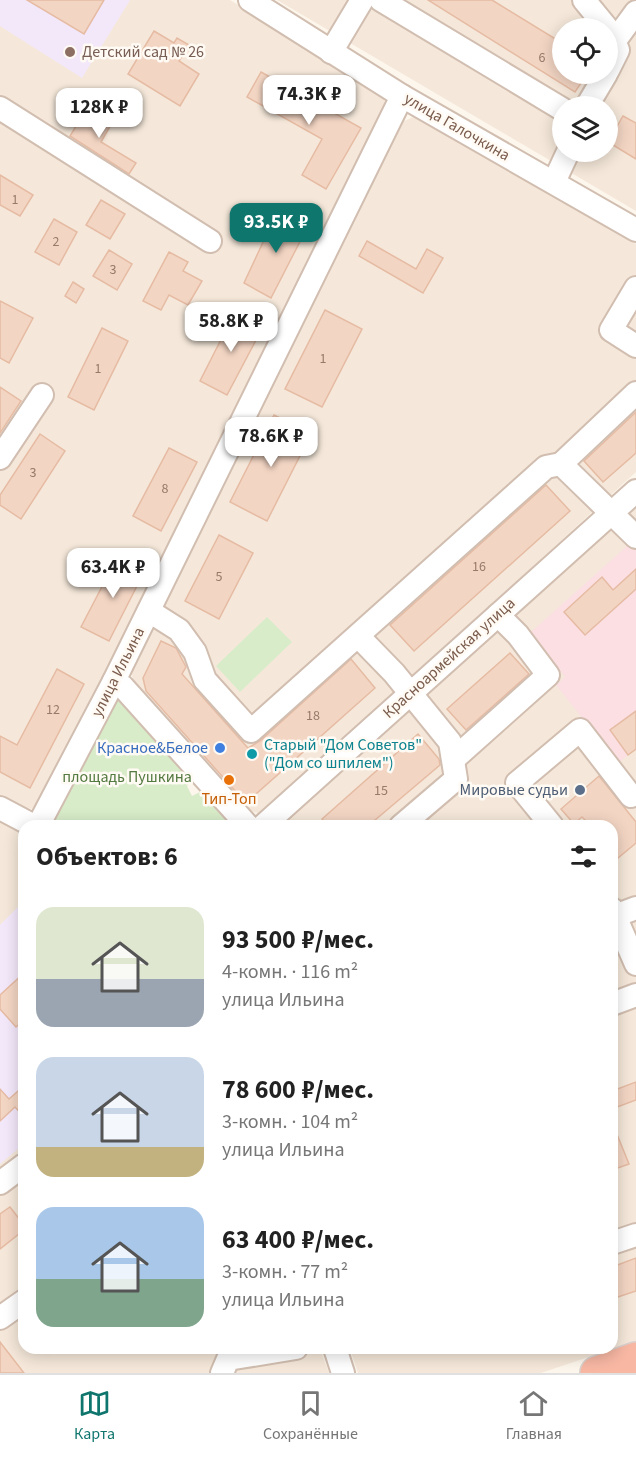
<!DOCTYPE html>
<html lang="ru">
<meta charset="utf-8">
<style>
body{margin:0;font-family:"Source Sans 3",sans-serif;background:#f6f6f6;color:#222;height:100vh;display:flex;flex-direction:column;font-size:22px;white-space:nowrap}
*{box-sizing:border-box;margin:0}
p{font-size:20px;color:#767676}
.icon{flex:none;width:33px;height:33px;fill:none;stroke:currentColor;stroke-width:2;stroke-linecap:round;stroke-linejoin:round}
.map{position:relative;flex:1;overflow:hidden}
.details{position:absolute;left:18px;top:820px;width:600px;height:534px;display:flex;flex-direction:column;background:#fff;border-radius:18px;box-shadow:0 3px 15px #0003}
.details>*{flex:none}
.fabs{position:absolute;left:552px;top:18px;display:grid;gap:12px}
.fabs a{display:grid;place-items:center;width:66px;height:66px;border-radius:50%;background:#fff;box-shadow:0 3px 15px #0003;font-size:30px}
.price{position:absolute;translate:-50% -51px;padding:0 14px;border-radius:12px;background:#fff;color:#222;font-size:20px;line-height:39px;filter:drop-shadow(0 2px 3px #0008)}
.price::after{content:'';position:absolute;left:50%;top:36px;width:18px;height:14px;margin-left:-9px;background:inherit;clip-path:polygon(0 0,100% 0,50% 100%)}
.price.current{background:#0f766e;color:#fff}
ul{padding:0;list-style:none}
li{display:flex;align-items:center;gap:18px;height:150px;padding:0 18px}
li span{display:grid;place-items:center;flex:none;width:168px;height:120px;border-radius:18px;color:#555}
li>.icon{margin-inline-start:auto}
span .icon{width:72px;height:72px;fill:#fffc;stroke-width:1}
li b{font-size:26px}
h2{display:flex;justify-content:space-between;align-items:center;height:72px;padding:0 18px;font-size:26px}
.dock{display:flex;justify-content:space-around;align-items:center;height:84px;border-top:2px solid #e0e0e0;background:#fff;font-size:16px;color:#767676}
.dock a{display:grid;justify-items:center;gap:3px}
.dock .current{color:#0f766e}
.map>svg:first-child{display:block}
.residential{fill:#f5e8da;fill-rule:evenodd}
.education{fill:#f3e8fa}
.medical{fill:#fbdfe3}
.green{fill:#d8ecc9}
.building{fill:#f3d5c3;stroke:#e6bba3;stroke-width:1.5}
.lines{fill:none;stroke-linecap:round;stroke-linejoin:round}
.minor-casing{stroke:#d1beb0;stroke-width:26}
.highway-casing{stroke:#dad1cd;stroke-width:36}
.minor{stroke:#fff;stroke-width:22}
.highway{stroke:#f7b7a3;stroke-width:33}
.education-dot{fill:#8d6e63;stroke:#fffaf3;stroke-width:2}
.shop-dot{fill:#3f7fe0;stroke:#fffaf3;stroke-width:2}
.culture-dot{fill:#0f9aa8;stroke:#fffaf3;stroke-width:2}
.food-dot{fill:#e8710a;stroke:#fffaf3;stroke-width:2}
.service-dot{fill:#5c6f8a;stroke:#fffaf3;stroke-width:2}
.labels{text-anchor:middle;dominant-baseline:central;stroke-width:5;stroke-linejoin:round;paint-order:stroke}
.number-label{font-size:14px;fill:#987a6a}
.education-label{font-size:16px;fill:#785e54;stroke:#fffaf3;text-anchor:start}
.street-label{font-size:16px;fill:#7a5c4d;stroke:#fffaf3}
.culture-label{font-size:16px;fill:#0d838f;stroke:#fffaf3;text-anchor:start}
.shop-label{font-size:16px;fill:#366cbe;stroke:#fffaf3;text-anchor:end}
.park-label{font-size:16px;fill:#537a41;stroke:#fffaf3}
.service-label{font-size:16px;fill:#4e5e75;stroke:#fffaf3;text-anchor:end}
.food-label{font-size:16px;fill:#c56008;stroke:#fffaf3}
</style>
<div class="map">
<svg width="636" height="1373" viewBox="0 0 636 1373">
<rect width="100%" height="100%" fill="#fdf6ec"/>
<g class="residential">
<polygon points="0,0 230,0 377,89 384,98 385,107 43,801 33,809 16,807 0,798"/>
<path d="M277 0H636V211ZM562 28H608V74H562ZM562 106H608V152H562Z"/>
<polygon points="413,117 424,118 636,244 636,472 265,811 258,813 249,811 136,688 130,670 389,137 402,122"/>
<polygon points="636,508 636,901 612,910 612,826 278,826"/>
<polygon points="0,814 24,829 24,1157 0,1175"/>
<polygon points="636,916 636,1341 541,1373 358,1373 350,1349 612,1348 612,926"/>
<polygon points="24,1173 24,1348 320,1349 329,1373 0,1373 0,1191"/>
</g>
<g class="education">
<polygon points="0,0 130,0 82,78 0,26"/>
<polygon points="24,901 24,1144 0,1164 0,925"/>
</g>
<polygon class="medical" points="636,538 636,749 618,763 556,685 565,677 530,633"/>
<g class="green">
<polygon points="267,617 292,642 240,692 216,666"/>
<polygon points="116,699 127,704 175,757 191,780 187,786 192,796 200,792 231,826 52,826 51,822"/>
</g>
<g class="building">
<polygon points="27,0 104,0 84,34"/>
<polygon points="428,0 492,0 562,43 562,74 587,74 575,92"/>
<polygon points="154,31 174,43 177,38 189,45 179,61 199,74 180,106 128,74"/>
<polygon points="261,72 361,128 326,189 302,175 322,139 247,97"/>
<polygon points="87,108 112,123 101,142 136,163 129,174 70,136"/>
<polygon points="623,116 636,123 636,159 608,142"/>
<polygon points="0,175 33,195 20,216 0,205"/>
<polygon points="101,200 125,214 110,239 86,225"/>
<polygon points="278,210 308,226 271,298 244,283"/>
<polygon points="54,219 77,232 59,265 35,252"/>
<polygon points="367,241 416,269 427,249 443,258 423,293 359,256"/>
<polygon points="109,250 132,264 117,290 93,276"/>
<polygon points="169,252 188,262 183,271 202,281 188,305 169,295 161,310 143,301"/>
<polygon points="73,282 84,289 76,303 65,296"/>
<polygon points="0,301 33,318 9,363 0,358"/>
<polygon points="325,310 362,329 322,407 285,389"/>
<polygon points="235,312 263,327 227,395 200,381"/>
<polygon points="102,328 128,341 94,410 68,397"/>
<polygon points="0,387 21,401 0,433"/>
<polygon points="636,412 636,453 603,482 584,461"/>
<polygon points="274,415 311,434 267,521 230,502"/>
<polygon points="40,434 65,451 21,519 0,505 0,495"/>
<polygon points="169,448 197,462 161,531 133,516"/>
<polygon points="546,485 570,511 414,651 390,625"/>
<polygon points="219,535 253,553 219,619 185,601"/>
<polygon points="118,556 145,570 109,641 81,627"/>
<polygon points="636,569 636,589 585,635 564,612 602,577 613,590"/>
<polygon points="161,641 176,648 186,667 182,674 248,748 260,741 351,659 375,688 246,803 146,691 143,678"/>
<polygon points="510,653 529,674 466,730 447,709"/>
<polygon points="57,669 84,684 30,788 0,772 0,736 17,745"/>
<polygon points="636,711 636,749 628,755 610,730"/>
<polygon points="418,734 439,759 440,765 368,826 328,826 322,819"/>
<polygon points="599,776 636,822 636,843 612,863 612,826 591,826 582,817 574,824 561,809"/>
<polygon points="24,973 24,1020 16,1027 0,1009 0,995"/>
<polygon points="636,1082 636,1100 612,1109 612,1091"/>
<polygon points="24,1086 24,1117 15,1107 0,1121 0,1089 9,1099"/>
<polygon points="612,1122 629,1164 612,1170"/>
<polygon points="10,1207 24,1225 24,1230 0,1249 0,1214"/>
<polygon points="636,1258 636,1291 612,1299 612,1267"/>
<polygon points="0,1342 24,1373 0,1373"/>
</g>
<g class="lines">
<defs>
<g id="minor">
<polyline points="250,0 402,96 636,230"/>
<polyline points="381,0 562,109"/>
<polyline points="584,0 607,28"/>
<polyline points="331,52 362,0"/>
<polyline points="608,70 618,50 614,42 636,12"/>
<polyline points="587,106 606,74"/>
<polyline points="0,108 210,241"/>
<polyline points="554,182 568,152"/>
<polyline points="636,288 611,330 636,346"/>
<polyline points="0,458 42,395"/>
<polyline points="561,464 636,393"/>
<polyline points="149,611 179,630 195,652 205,680 251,731 546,467 561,464 636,537"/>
<polyline points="358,636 394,673 450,742 456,779 401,826"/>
<polyline points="114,681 123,687 248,826"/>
<polyline points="455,758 548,675 518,635 498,615"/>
<polyline points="0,808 34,826"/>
<polyline points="38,826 114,681 402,96"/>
<polyline points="263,826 636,491"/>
<polyline points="552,826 517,783 580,730 631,796"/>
<polyline points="612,909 636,964"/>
<polyline points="612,917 636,908"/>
<polyline points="612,1004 636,995"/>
<polyline points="0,1183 24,1165"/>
<polyline points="612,1243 636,1235"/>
<polyline points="0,1318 24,1301"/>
<polyline points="335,1348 343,1373"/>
<polyline points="222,1373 228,1359 296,1348"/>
</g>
<polyline id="highway" points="597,1373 636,1359"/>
</defs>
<use href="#minor" class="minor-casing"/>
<use href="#highway" class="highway-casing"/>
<use href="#minor" class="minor"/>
<use href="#highway" class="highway"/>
</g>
<circle class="education-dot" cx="70" cy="52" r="6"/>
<circle class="shop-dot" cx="220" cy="748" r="6"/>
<circle class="culture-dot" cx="252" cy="754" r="6"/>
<circle class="food-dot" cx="229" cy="780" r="6"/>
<circle class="service-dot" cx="580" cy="790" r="6"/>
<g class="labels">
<g class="number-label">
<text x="542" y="58">6</text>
<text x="15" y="200">1</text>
<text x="56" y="242">2</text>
<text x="113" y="270">3</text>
<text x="323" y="359">1</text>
<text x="98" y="369">1</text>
<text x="33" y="473">3</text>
<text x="165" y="489">8</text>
<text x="479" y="567">16</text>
<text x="219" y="577">5</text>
<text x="53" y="710">12</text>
<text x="313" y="716">18</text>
<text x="381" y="791">15</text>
</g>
<g class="education-label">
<text x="82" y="52">Детский сад № 26</text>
</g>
<g class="street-label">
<text transform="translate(457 127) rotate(30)">улица Галочкина</text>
<text transform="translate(449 658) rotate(-42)">Красноармейская улица</text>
<text transform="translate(118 672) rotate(-63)">улица Ильина</text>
</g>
<g class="culture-label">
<text x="264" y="745">Старый "Дом Советов"<tspan x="264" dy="18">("Дом со шпилем")</tspan></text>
</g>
<g class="shop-label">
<text x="208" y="748">Красное&amp;Белое</text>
</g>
<g class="park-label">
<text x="127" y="777">площадь Пушкина</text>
</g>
<g class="service-label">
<text x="568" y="790">Мировые судьи</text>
</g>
<g class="food-label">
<text x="229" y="799">Тип-Топ</text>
</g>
</g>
</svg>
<div class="fabs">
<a><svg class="icon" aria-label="locate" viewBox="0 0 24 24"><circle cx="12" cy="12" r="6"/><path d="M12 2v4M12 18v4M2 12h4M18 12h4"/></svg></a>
<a><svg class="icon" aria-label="layers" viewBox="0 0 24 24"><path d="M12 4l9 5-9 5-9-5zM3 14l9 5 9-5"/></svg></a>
</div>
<b class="price" style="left:309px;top:126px">74.3K ₽</b>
<b class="price" style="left:99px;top:139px">128K ₽</b>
<b class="price current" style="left:276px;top:254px">93.5K ₽</b>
<b class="price" style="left:231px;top:353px">58.8K ₽</b>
<b class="price" style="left:271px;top:468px">78.6K ₽</b>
<b class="price" style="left:113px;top:599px">63.4K ₽</b>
<section class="details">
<h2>Объектов: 6<svg class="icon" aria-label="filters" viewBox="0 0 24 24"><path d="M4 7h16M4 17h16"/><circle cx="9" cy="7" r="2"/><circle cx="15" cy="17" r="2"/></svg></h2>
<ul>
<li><span style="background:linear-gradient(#dfe7d0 60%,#9aa5b1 0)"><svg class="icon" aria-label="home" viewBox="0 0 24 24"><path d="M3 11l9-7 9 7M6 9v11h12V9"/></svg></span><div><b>93 500 ₽/мес.</b><p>4-комн. · 116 m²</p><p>улица Ильина</p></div></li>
<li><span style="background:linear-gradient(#c9d6e8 75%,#c2b280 0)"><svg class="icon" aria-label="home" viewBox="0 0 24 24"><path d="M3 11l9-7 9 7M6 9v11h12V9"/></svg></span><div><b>78 600 ₽/мес.</b><p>3-комн. · 104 m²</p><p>улица Ильина</p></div></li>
<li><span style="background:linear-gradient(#a9c7e8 60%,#7fa58c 0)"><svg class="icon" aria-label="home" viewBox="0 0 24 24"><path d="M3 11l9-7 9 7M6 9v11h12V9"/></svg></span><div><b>63 400 ₽/мес.</b><p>3-комн. · 77 m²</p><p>улица Ильина</p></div></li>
</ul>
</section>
</div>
<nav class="dock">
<a class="current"><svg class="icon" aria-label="map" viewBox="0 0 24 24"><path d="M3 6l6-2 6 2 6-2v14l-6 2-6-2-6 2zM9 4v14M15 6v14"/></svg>Карта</a>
<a><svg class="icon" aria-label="saved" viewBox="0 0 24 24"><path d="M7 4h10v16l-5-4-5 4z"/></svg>Сохранённые</a>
<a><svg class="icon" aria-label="home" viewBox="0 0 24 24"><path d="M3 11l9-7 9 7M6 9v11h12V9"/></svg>Главная</a>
</nav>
